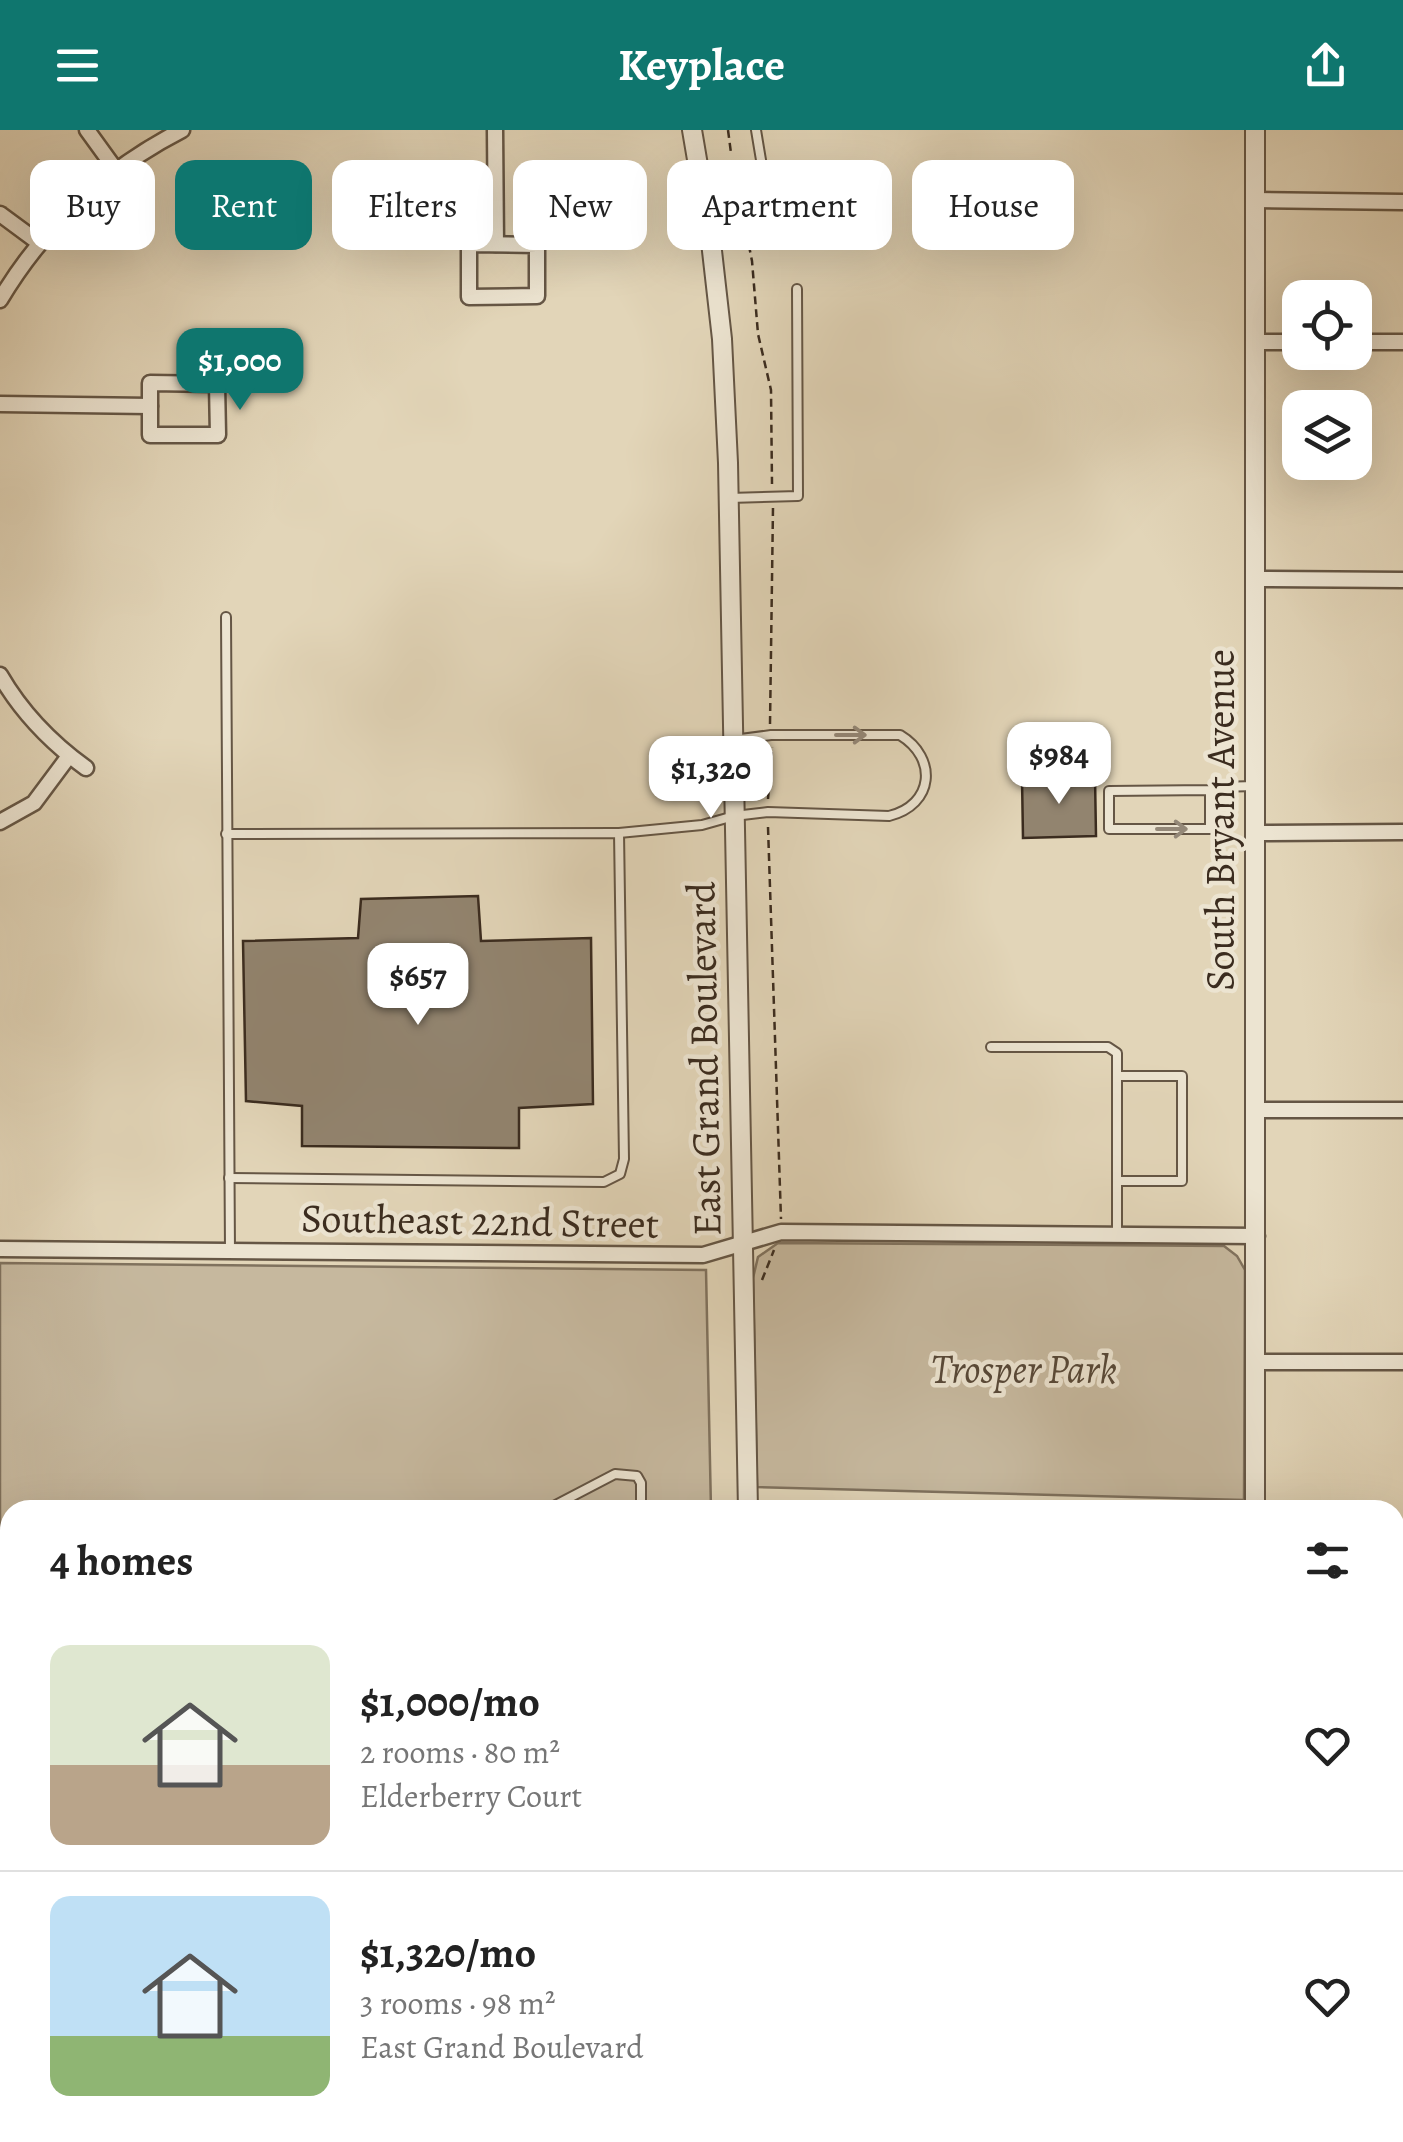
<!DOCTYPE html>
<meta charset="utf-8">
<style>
body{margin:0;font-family:Alegreya,serif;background:#f6f6f6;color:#222;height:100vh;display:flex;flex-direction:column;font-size:38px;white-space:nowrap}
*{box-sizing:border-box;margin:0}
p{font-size:32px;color:#767676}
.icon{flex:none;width:55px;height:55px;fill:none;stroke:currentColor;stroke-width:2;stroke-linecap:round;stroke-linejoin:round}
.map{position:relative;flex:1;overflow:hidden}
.sheet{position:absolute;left:0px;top:1370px;width:1405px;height:642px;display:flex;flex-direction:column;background:#fff;border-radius:30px 30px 0 0;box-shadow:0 10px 40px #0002}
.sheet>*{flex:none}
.banner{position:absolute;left:30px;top:30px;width:1345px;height:90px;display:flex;gap:20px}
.buttons{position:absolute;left:1282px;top:150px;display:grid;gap:20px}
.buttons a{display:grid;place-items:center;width:90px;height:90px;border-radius:20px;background:#fff;box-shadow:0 10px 40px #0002;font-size:50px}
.price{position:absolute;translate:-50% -85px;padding:0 22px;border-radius:20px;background:#fff;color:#222;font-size:32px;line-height:65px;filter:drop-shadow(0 2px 5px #0008)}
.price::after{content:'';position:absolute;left:50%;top:60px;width:30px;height:22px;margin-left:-15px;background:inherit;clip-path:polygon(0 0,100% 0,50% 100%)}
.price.selected{background:#0f766e;color:#fff}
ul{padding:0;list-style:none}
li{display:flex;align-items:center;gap:30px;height:250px;padding:0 50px}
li+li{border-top:2px solid #e0e0e0}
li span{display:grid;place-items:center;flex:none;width:280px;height:200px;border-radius:20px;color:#555}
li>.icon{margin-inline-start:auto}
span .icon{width:120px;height:120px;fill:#fffc;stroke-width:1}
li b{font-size:42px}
h2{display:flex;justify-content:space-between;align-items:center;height:120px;padding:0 50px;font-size:42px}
.tag{padding:0 35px;border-radius:20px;background:#fff;box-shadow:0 10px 40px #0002;font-size:35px;line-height:90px}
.tag.selected{background:#0f766e;color:#fff}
header{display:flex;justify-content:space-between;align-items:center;height:130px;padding:0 50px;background:#0f766e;color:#fff;font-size:45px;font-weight:700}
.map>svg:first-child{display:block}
.green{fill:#c6b89e;stroke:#80725e;stroke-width:2.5}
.building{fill:#92846f;stroke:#3b2c1f;stroke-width:2.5}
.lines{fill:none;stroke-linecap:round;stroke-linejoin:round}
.service-casing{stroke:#655645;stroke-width:12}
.minor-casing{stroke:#655645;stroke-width:19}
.tertiary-casing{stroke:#655645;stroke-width:22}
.path{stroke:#3b2c1f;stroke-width:2.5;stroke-dasharray:8 5;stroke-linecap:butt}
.service{stroke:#ece4d1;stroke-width:8}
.minor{stroke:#ece4d1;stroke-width:14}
.tertiary{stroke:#ece4d1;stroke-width:18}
.oneway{stroke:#948878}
.labels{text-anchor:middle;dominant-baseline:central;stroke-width:9;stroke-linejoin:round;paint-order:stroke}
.street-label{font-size:40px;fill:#3b2c1f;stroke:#ece4d1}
.park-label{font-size:40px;font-style:italic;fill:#574838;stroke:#ece4d1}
</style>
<header><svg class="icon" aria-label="menu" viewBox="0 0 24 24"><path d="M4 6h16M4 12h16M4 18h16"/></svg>Keyplace<svg class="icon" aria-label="share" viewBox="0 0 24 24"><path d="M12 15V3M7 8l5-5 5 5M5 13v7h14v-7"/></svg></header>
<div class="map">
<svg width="1403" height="2012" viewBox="0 0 1403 2012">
<rect width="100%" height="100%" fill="#e2d5b8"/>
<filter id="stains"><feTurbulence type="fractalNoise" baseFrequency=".002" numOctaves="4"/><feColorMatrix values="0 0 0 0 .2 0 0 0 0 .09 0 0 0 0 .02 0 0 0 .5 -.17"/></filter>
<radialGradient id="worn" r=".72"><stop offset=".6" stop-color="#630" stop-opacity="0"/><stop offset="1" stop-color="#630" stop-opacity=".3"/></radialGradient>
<g class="green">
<polygon points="778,1113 1224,1116 1237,1126 1245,1140 1244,1370 757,1357 753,1148 758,1127"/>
<polygon points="0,1133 706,1140 711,1380 10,1380 10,2002 743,2002 743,2012 0,2012"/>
<polygon points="1244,2002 1244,2012 770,2012 770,2003"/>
</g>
<g class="building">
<polygon points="1095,647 1096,706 1023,708 1022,648"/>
<polygon points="478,766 481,811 591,808 593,974 519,978 519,1018 302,1016 302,976 246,971 243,811 358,808 361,769"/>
</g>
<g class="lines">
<defs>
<g id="service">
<polyline points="699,40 762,36 756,0"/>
<polyline points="729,368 798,366 797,159"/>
<polyline points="226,487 230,1121"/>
<polyline points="1210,660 1210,699 1109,699 1109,661 1210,660 1217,657 1255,656"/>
<path d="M619 703 702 695 734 686 768 682 889 686C934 675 938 628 900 605H771L733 610"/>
<polyline points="226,704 619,703 624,1029 620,1044 604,1052 229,1048"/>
<polyline points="991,917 1108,917 1117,923 1117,1105"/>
<polyline points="1117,946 1182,946 1182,1051 1118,1051"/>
<polyline points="546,1380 615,1344 637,1346 641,1353 641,1380"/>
<polyline points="0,1493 10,1495"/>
<polyline points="0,1655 10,1655"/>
<polyline points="1395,1755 1403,1755"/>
<polyline points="0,1799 10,1800"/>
<polyline points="0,1906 10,1907"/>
</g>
<g id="minor">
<polyline points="87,0 116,40"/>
<polyline points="495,0 496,114"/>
<polyline points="1255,70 1403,72"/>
<polyline points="0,84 38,112"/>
<polygon points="469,114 537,115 537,166 469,167"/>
<path d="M0 170C44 96 106 39 182 0"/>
<polyline points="1255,212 1300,212"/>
<polyline points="1355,212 1403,212"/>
<polygon points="150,253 217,254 218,305 150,305"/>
<polyline points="0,274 150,276"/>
<polyline points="1255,449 1403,450"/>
<path d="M0 545C22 583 50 612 86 638"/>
<polyline points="0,692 34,673 69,626"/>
<polyline points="1255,703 1403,702"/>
<polyline points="1256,980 1403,980"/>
<polyline points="0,1119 703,1125 781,1102 1257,1106"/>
<polyline points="1256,1232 1403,1232"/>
<polyline points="1395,1473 1403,1476"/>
<polyline points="1395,1715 1403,1715"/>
<polyline points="1255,2009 1403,2009"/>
</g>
<g id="tertiary">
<polyline points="692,0 711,112 722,209 728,333 748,1380"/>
<polyline points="1255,0 1255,1380"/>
<polyline points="1255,2002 1255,2012"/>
<polyline points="758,2012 758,2002"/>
</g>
</defs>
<use href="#service" class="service-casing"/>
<use href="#minor" class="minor-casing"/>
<use href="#tertiary" class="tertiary-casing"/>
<g class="path">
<polyline points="728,0 731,23"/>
<polyline points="736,51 752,131 758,204 771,260 772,354"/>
<polyline points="770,594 773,377"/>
<polyline points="768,669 772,617"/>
<polyline points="768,697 781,1089"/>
<polyline points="762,1150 774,1120"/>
<polyline points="778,2012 778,2002"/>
<polyline points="795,2012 797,2002"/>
</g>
<use href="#service" class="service"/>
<use href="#minor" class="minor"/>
<use href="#tertiary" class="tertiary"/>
</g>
<defs><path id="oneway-shaft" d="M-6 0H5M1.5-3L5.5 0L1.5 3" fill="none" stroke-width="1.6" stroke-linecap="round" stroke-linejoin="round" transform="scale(2.5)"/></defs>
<g class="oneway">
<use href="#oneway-shaft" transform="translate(851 605)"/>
<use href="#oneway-shaft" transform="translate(1172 699)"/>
</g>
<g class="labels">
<g class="street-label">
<text transform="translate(1220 690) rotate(-90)">South Bryant Avenue</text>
<text transform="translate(704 929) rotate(-91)">East Grand Boulevard</text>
<text transform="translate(480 1091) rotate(1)">Southeast 22nd Street</text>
</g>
<g class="park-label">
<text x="1024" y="1239">Trosper Park</text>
</g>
</g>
<rect width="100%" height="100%" filter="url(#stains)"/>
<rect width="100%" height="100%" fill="url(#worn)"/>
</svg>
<div class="buttons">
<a><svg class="icon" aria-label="locate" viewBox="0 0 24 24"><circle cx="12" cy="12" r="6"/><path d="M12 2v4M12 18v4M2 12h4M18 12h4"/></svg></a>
<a><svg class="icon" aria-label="layers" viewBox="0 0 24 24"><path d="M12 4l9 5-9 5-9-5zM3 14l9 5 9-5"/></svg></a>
</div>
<b class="price selected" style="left:240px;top:283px">$1,000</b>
<b class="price" style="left:1059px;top:677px">$984</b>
<b class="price" style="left:711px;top:691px">$1,320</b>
<b class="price" style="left:418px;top:898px">$657</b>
<div class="banner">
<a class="tag">Buy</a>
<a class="tag selected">Rent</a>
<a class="tag">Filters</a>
<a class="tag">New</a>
<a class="tag">Apartment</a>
<a class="tag">House</a>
</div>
<section class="sheet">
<h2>4 homes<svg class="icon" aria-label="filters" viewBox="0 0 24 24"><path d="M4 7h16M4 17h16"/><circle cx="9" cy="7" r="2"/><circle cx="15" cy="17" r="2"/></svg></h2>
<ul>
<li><span style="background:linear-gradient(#dfe7d0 60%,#b9a48a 0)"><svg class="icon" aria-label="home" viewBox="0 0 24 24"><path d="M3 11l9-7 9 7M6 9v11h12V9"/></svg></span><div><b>$1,000/mo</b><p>2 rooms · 80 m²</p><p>Elderberry Court</p></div><svg class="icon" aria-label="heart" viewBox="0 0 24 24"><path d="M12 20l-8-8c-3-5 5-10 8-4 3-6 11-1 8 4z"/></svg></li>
<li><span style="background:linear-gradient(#bfe0f5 70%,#8fb573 0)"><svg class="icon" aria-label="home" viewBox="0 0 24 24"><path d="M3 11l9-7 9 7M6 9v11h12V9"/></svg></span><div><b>$1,320/mo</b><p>3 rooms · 98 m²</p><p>East Grand Boulevard</p></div><svg class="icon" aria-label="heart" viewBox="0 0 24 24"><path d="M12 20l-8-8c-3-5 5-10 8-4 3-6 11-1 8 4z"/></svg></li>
</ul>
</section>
</div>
